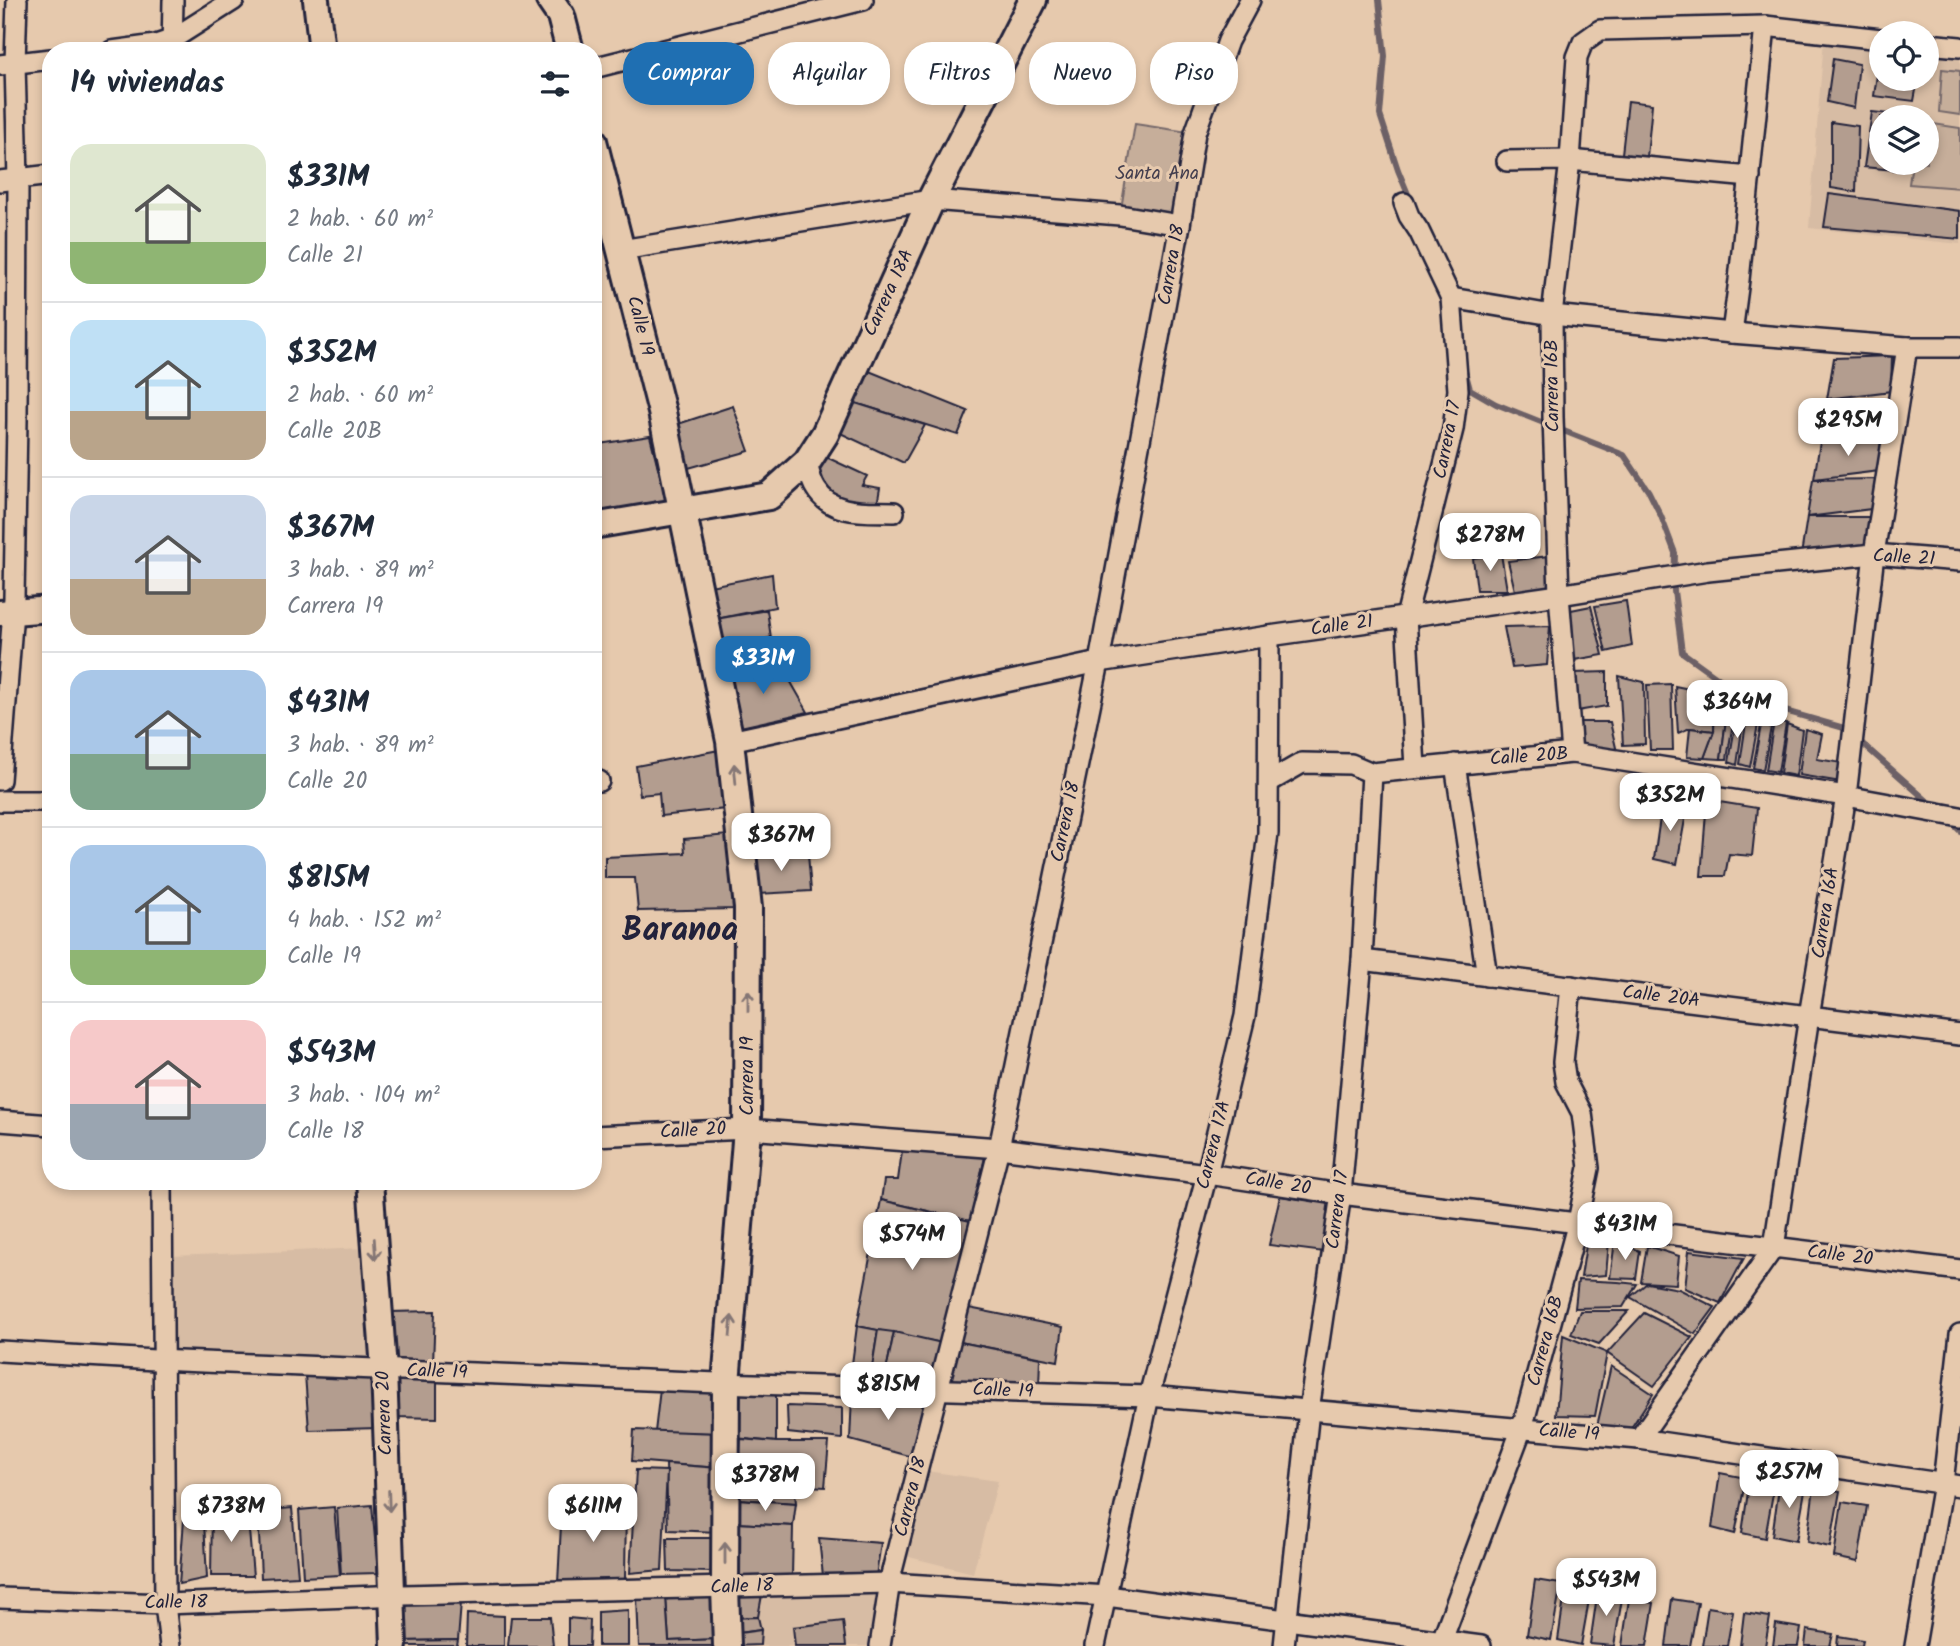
<!DOCTYPE html>
<html lang="es">
<meta charset="utf-8">
<style>
body{margin:0;font-family:Kalam,sans-serif;background:#f6f6f7;color:#1f2937;height:100vh;display:flex;flex-direction:column;font-size:26px;white-space:nowrap}
*{box-sizing:border-box;margin:0}
p{font-size:23px;color:#747a83}
.icon{flex:none;width:38px;height:38px;fill:none;stroke:currentColor;stroke-width:2;stroke-linecap:round;stroke-linejoin:round}
.map{position:relative;flex:1;overflow:hidden}
.drawer{position:absolute;left:42px;top:42px;width:560px;height:1148px;display:flex;flex-direction:column;background:#fff;border-radius:28px;box-shadow:0 4px 10px #0003}
.drawer>*{flex:none}
.hud{position:absolute;left:623px;top:42px;width:665px;height:63px;display:flex;gap:14px}
.controls{position:absolute;left:1869px;top:21px;display:grid;gap:14px}
.controls a{display:grid;place-items:center;width:70px;height:70px;border-radius:50%;background:#fff;box-shadow:0 4px 10px #0003;font-size:35px}
.price{position:absolute;translate:-50% -60px;padding:0 16px;border-radius:14px;background:#fff;color:#222;font-size:23px;line-height:46px;filter:drop-shadow(0 2px 4px #0008)}
.price::after{content:'';position:absolute;left:50%;top:42px;width:21px;height:16px;margin-left:-10px;background:inherit;clip-path:polygon(0 0,100% 0,50% 100%)}
.price.selected{background:#1f6fb2;color:#fff}
ul{padding:0;list-style:none}
li{display:flex;align-items:center;gap:21px;height:175px;padding:0 28px}
li+li{border-top:2px solid #e0e1e3}
li span{display:grid;place-items:center;flex:none;width:196px;height:140px;border-radius:21px;color:#555}
li>.icon{margin-inline-start:auto}
span .icon{width:84px;height:84px;fill:#fffc;stroke-width:1}
li b{font-size:30px}
h2{display:flex;justify-content:space-between;align-items:center;height:84px;padding:0 28px;font-size:30px}
.chip{padding:0 24px;border-radius:28px;background:#fff;box-shadow:0 4px 10px #0003;font-size:24px;line-height:63px}
.chip.selected{background:#1f6fb2;color:#fff}
.map>svg:first-child{display:block}
.built{fill:#d7bca4;fill-rule:evenodd}
.green{fill:#c6ae9a;stroke:#74686a;stroke-width:2}
.lines{fill:none;stroke-linecap:round;stroke-linejoin:round}
.stream{stroke:#6c6166;stroke-width:6}
.building{fill:#b39d8f;stroke:#22223b;stroke-width:2}
.minor-casing{stroke:#22223b;stroke-width:24}
.tertiary-casing{stroke:#22223b;stroke-width:30}
.secondary-casing{stroke:#22223b;stroke-width:32}
.minor{stroke:#e6c9ad;stroke-width:19}
.tertiary{stroke:#e6c9ad;stroke-width:24}
.secondary{stroke:#e6c9ad;stroke-width:26}
.oneway{stroke:#847674}
.labels{text-anchor:middle;dominant-baseline:central;stroke-width:6;stroke-linejoin:round;paint-order:stroke}
.park-label{font-size:19px;fill:#433e4e;stroke:#e6c9ad}
.street-label{font-size:19px;fill:#22223b;stroke:#e6c9ad}
.town-label{font-size:33px;font-weight:bold;fill:#22223b;stroke:#e6c9ad}
</style>
<div class="map">
<svg width="1960" height="1646" viewBox="0 0 1960 1646">
<rect width="100%" height="100%" fill="#e6c9ad"/>
<filter id="ink" filterUnits="userSpaceOnUse"><feTurbulence type="fractalNoise" baseFrequency=".0143" numOctaves="2"/><feDisplacementMap in="SourceGraphic" scale="14" xChannelSelector="R" yChannelSelector="G"/><feConvolveMatrix kernelMatrix="1 2 1 2 8 2 1 2 1" color-interpolation-filters="sRGB"/></filter>
<g filter="url(#ink)">
<g class="built">
<path d="M1824 39 1881 46V79H1927V51L1960 55V244L1809 228ZM1881 117H1927V163H1881Z"/>
<polygon points="365,1248 375,1362 170,1354 172,1256"/>
<polygon points="926,1471 998,1481 973,1573 905,1556"/>
<polygon points="880,1590 872,1646 760,1646 761,1630 758,1617 762,1595"/>
</g>
<g class="green">
<polygon points="1942,69 1960,71 1960,115 1939,112"/>
<polygon points="1927,123 1960,128 1960,188 1909,184 1912,163 1927,163"/>
<polygon points="1135,124 1195,133 1180,225 1120,215"/>
</g>
<g class="lines">
<g class="stream">
<polyline points="1379,0 1385,56 1380,115 1398,170 1410,199"/>
<polyline points="1465,371 1470,389 1496,404 1624,455 1649,492 1661,516 1675,553 1674,591 1682,652 1750,701 1844,728 1849,732"/>
<polyline points="1857,739 1933,806"/>
<polyline points="1949,820 1960,831"/>
</g>
</g>
<g class="building">
<polygon points="1833,59 1859,64 1854,108 1827,102"/>
<polygon points="1879,60 1881,60 1881,79 1918,79 1914,101 1874,96"/>
<polygon points="1628,101 1652,104 1647,157 1622,154"/>
<polygon points="1872,112 1907,116 1907,117 1881,117 1881,163 1904,163 1904,171 1864,167"/>
<polygon points="1831,122 1858,126 1856,192 1831,188"/>
<polygon points="1829,194 1960,211 1960,239 1824,227"/>
<polygon points="1892,356 1891,391 1827,399 1834,358"/>
<polygon points="864,369 968,411 958,435 849,401"/>
<polygon points="849,401 925,425 904,463 836,431"/>
<polygon points="1887,402 1882,432 1817,440 1823,403"/>
<polygon points="733,406 749,451 685,469 675,425"/>
<polygon points="650,436 667,503 593,514 593,445"/>
<polygon points="1884,441 1879,471 1814,479 1820,442"/>
<polygon points="824,456 867,476 862,485 880,488 876,511 816,490 810,474"/>
<polygon points="1876,479 1871,509 1807,517 1813,480"/>
<polygon points="1807,517 1871,517 1866,546 1801,555"/>
<polygon points="1501,554 1507,590 1477,590 1473,558"/>
<polygon points="1549,556 1549,588 1516,595 1508,561"/>
<polygon points="772,574 775,607 716,619 710,586"/>
<polygon points="1626,601 1632,646 1606,652 1595,606"/>
<polygon points="1591,606 1603,655 1574,660 1566,611"/>
<polygon points="767,610 771,638 721,648 716,619"/>
<polygon points="1550,626 1547,665 1512,668 1504,627"/>
<polygon points="771,638 780,663 726,674 721,648"/>
<polygon points="780,663 808,712 736,728 726,674"/>
<polygon points="1607,672 1607,706 1577,711 1573,673"/>
<polygon points="1619,676 1644,682 1645,744 1623,745"/>
<polygon points="1671,684 1673,750 1650,750 1647,685"/>
<polygon points="1675,686 1714,694 1714,731 1690,728 1678,733"/>
<polygon points="1715,709 1727,711 1721,759 1704,758 1714,731"/>
<polygon points="1727,711 1735,711 1727,759 1721,759"/>
<polygon points="1737,714 1744,716 1737,765 1729,762"/>
<polygon points="1747,716 1759,719 1750,767 1740,764"/>
<polygon points="1762,720 1772,722 1763,770 1753,768"/>
<polygon points="1774,721 1786,723 1778,772 1766,770"/>
<polygon points="1573,722 1610,722 1617,752 1577,750"/>
<polygon points="1787,724 1802,730 1796,776 1780,773"/>
<polygon points="1690,728 1714,731 1704,758 1687,757"/>
<polygon points="1805,729 1822,734 1817,759 1842,763 1841,782 1799,775"/>
<polygon points="719,750 725,809 661,816 659,793 640,795 636,766"/>
<polygon points="1707,800 1757,808 1752,856 1729,854 1725,876 1701,876"/>
<polygon points="1662,804 1687,808 1677,864 1654,859"/>
<polygon points="728,835 735,909 638,911 635,878 605,878 605,857 685,853 684,839"/>
<polygon points="750,854 808,854 811,891 758,894"/>
<polygon points="902,1151 985,1157 970,1221 881,1200 884,1180 898,1180"/>
<polygon points="1280,1196 1335,1205 1324,1252 1269,1245"/>
<polygon points="881,1200 970,1221 942,1343 857,1326"/>
<polygon points="1587,1239 1609,1241 1606,1275 1581,1277"/>
<polygon points="1615,1241 1640,1251 1636,1279 1610,1278"/>
<polygon points="1647,1246 1679,1256 1676,1284 1641,1282"/>
<polygon points="1689,1251 1744,1258 1720,1303 1685,1288"/>
<polygon points="1578,1280 1618,1282 1637,1284 1623,1307 1575,1308"/>
<polygon points="1647,1283 1679,1289 1715,1307 1695,1334 1630,1297"/>
<polygon points="969,1308 1063,1327 1058,1361 960,1342"/>
<polygon points="435,1311 433,1363 394,1362 389,1312"/>
<polygon points="1580,1311 1629,1311 1599,1344 1571,1334"/>
<polygon points="1644,1313 1692,1337 1654,1386 1607,1353"/>
<polygon points="857,1326 878,1330 870,1380 850,1379"/>
<polygon points="878,1330 894,1332 884,1381 870,1380"/>
<polygon points="894,1332 942,1343 933,1383 884,1381"/>
<polygon points="1563,1335 1607,1353 1595,1416 1556,1415"/>
<polygon points="960,1342 1040,1358 1039,1387 948,1384"/>
<polygon points="1611,1366 1653,1394 1629,1431 1597,1426"/>
<polygon points="305,1374 376,1377 378,1428 309,1430"/>
<polygon points="394,1380 437,1381 437,1418 395,1417"/>
<polygon points="660,1389 718,1391 719,1433 655,1432"/>
<polygon points="738,1392 776,1395 776,1442 735,1438"/>
<polygon points="852,1396 928,1397 913,1457 850,1440"/>
<polygon points="787,1406 842,1408 842,1439 788,1433"/>
<polygon points="634,1430 719,1433 719,1468 632,1461"/>
<polygon points="741,1439 776,1442 829,1442 825,1487 792,1485 790,1478 738,1475"/>
<polygon points="666,1464 719,1468 719,1532 668,1530"/>
<polygon points="636,1470 667,1471 662,1570 630,1573"/>
<polygon points="1720,1473 1746,1478 1735,1534 1712,1528"/>
<polygon points="738,1475 790,1478 795,1493 796,1503 737,1499"/>
<polygon points="1750,1478 1775,1482 1765,1538 1742,1533"/>
<polygon points="1780,1481 1806,1485 1796,1541 1772,1536"/>
<polygon points="1814,1487 1840,1491 1830,1547 1807,1542"/>
<polygon points="737,1499 796,1503 793,1526 736,1523"/>
<polygon points="1842,1502 1867,1506 1858,1562 1834,1557"/>
<polygon points="626,1504 625,1580 558,1583 562,1506"/>
<polygon points="372,1505 378,1573 341,1574 337,1508"/>
<polygon points="334,1507 340,1575 303,1577 299,1510"/>
<polygon points="247,1508 253,1576 211,1576 212,1511"/>
<polygon points="292,1508 298,1576 261,1578 258,1511"/>
<polygon points="184,1520 204,1522 207,1578 179,1584"/>
<polygon points="736,1523 793,1526 792,1577 733,1578"/>
<polygon points="667,1538 713,1538 712,1572 668,1571"/>
<polygon points="819,1538 881,1543 876,1576 823,1576"/>
<polygon points="1535,1580 1561,1584 1551,1640 1527,1635"/>
<polygon points="1566,1585 1591,1589 1581,1645 1558,1640"/>
<polygon points="1598,1589 1623,1593 1614,1646 1590,1644"/>
<polygon points="719,1595 721,1639 669,1641 666,1597"/>
<polygon points="762,1595 758,1617 732,1618 732,1596"/>
<polygon points="666,1597 669,1641 721,1639 721,1646 639,1646 637,1598"/>
<polygon points="1629,1599 1654,1603 1647,1646 1622,1646"/>
<polygon points="1672,1599 1698,1603 1690,1646 1666,1646"/>
<polygon points="461,1603 458,1640 404,1641 402,1605"/>
<polygon points="1708,1607 1733,1611 1727,1646 1702,1646"/>
<polygon points="628,1610 628,1646 598,1646 598,1612"/>
<polygon points="1744,1613 1770,1617 1765,1646 1740,1646"/>
<polygon points="467,1614 504,1616 504,1646 466,1646"/>
<polygon points="511,1617 550,1617 553,1646 508,1646"/>
<polygon points="758,1617 761,1630 732,1634 732,1618"/>
<polygon points="568,1618 590,1620 589,1646 568,1646"/>
<polygon points="843,1621 846,1646 795,1646 793,1627"/>
<polygon points="1776,1624 1801,1628 1798,1646 1773,1646"/>
<polygon points="761,1630 760,1645 733,1646 732,1634"/>
<polygon points="1807,1630 1833,1634 1830,1646 1805,1646"/>
<polygon points="1838,1636 1863,1640 1862,1646 1837,1646"/>
<polygon points="458,1640 457,1646 404,1646 404,1641"/>
</g>
<g class="lines">
<defs>
<g id="minor">
<polyline points="1927,44 1960,47"/>
<polyline points="172,50 173,0"/>
<polyline points="112,51 156,45 171,40 234,0"/>
<polyline points="0,65 51,59"/>
<polyline points="593,68 863,0"/>
<polyline points="1507,161 1570,160 1750,177"/>
<polyline points="0,181 51,175"/>
<polyline points="1404,203 1409,216 1419,231 1451,298 1458,390 1453,429 1406,617 1415,767"/>
<polyline points="621,250 931,200 1120,215 1180,225"/>
<polyline points="1451,298 1552,315 1732,333 1907,347 1960,347"/>
<polyline points="1732,333 1739,280 1765,26"/>
<path d="M807 462C809 471 811 482 816 489 832 516 868 511 894 512"/>
<polyline points="730,741 1099,662 1269,636 1559,595 1708,571 1874,554 1960,561"/>
<polyline points="1572,753 1559,595 1553,417 1552,315 1570,160 1577,57 1583,42 1600,30 1765,26 1881,39"/>
<polyline points="1455,764 1487,976"/>
<polyline points="0,780 14,598 17,420 18,180 15,63 17,0"/>
<polyline points="593,781 599,781"/>
<polyline points="1269,782 1302,763 1351,764 1372,773 1572,753 1846,796 1960,817"/>
<polyline points="0,801 51,801"/>
<polyline points="1362,960 1960,1035"/>
<polyline points="0,1121 51,1125"/>
<polyline points="593,1136 747,1129 999,1148 1207,1174 1341,1194 1960,1270"/>
<polyline points="162,1181 165,1604 170,1646"/>
<polyline points="0,1351 155,1360 718,1383 1149,1396 1639,1439 1960,1486"/>
<polyline points="1639,1439 1774,1247 1809,1016 1846,796 1874,554 1907,347"/>
<polyline points="0,1598 165,1604 403,1595 889,1583 1107,1596 1481,1646"/>
<polyline points="880,1646 891,1575 999,1148 1099,662 1180,225 1195,133 1228,41 1250,0"/>
<polyline points="1095,1646 1149,1396 1207,1174 1245,1016 1268,833 1269,636"/>
<polyline points="1284,1646 1309,1410 1341,1194 1362,960 1372,773"/>
<polyline points="1442,1646 1442,1640 1523,1425 1578,1222 1589,1168 1582,1113 1566,1082 1563,1062 1571,986"/>
<polyline points="1915,1646 1943,1483 1960,1334"/>
</g>
<g id="tertiary">
<polyline points="316,0 322,51"/>
<polyline points="593,526 682,511"/>
<polyline points="0,613 51,609"/>
<polyline points="370,1181 384,1370 394,1646"/>
</g>
<g id="secondary">
<polyline points="550,0 561,16 570,51"/>
<polyline points="593,141 662,412 730,741 748,908 747,1129 726,1383 725,1588 727,1646"/>
<polyline points="682,511 769,496 807,462 825,434 931,200 1033,0"/>
</g>
</defs>
<use href="#minor" class="minor-casing"/>
<use href="#tertiary" class="tertiary-casing"/>
<use href="#secondary" class="secondary-casing"/>
<use href="#minor" class="minor"/>
<use href="#tertiary" class="tertiary"/>
<use href="#secondary" class="secondary"/>
</g>
<defs><path id="oneway-shaft" d="M-6 0H5M1.5-3L5.5 0L1.5 3" fill="none" stroke-width="1.6" stroke-linecap="round" stroke-linejoin="round" transform="scale(1.75)"/></defs>
<g class="oneway">
<use href="#oneway-shaft" transform="translate(735 774) rotate(-95)"/>
<use href="#oneway-shaft" transform="translate(748 1001) rotate(-90)"/>
<use href="#oneway-shaft" transform="translate(375 1249) rotate(86)"/>
<use href="#oneway-shaft" transform="translate(731 1326) rotate(-85)"/>
<use href="#oneway-shaft" transform="translate(389 1501) rotate(88)"/>
<use href="#oneway-shaft" transform="translate(725 1553) rotate(-90)"/>
</g>
</g>
<g class="labels">
<g class="park-label">
<text x="1157" y="174">Santa Ana</text>
</g>
<g class="street-label">
<text transform="translate(1172 265) rotate(-80)">Carrera 18</text>
<text transform="translate(889 293) rotate(-65)">Carrera 18A</text>
<text transform="translate(640 326) rotate(76)">Calle 19</text>
<text transform="translate(1553 386) rotate(-91)">Carrera 16B</text>
<text transform="translate(1448 440) rotate(-79)">Carrera 17</text>
<text transform="translate(1904 558) rotate(3)">Calle 21</text>
<text transform="translate(1342 626) rotate(-8)">Calle 21</text>
<text transform="translate(1529 757) rotate(-4)">Calle 20B</text>
<text transform="translate(1066 822) rotate(-78)">Carrera 18</text>
<text transform="translate(1826 913) rotate(-81)">Carrera 16A</text>
<text transform="translate(1661 997) rotate(7)">Calle 20A</text>
<text transform="translate(748 1076) rotate(-90)">Carrera 19</text>
<text transform="translate(693 1131) rotate(-3)">Calle 20</text>
<text transform="translate(1214 1145) rotate(-76)">Carrera 17A</text>
<text transform="translate(1278 1184) rotate(9)">Calle 20</text>
<text transform="translate(1338 1210) rotate(-83)">Carrera 17</text>
<text transform="translate(1840 1256) rotate(7)">Calle 20</text>
<text transform="translate(1546 1341) rotate(-75)">Carrera 16B</text>
<text transform="translate(437 1372) rotate(2)">Calle 19</text>
<text transform="translate(1003 1391) rotate(2)">Calle 19</text>
<text transform="translate(385 1413) rotate(-92)">Carrera 20</text>
<text transform="translate(1569 1433) rotate(4)">Calle 19</text>
<text transform="translate(911 1497) rotate(-76)">Carrera 18</text>
<text transform="translate(742 1587) rotate(-2)">Calle 18</text>
<text transform="translate(176 1603) rotate(-1)">Calle 18</text>
</g>
<g class="town-label">
<text x="680" y="931">Baranoa</text>
</g>
</g>
</svg>
<div class="controls">
<a><svg class="icon" aria-label="locate" viewBox="0 0 24 24"><circle cx="12" cy="12" r="6"/><path d="M12 2v4M12 18v4M2 12h4M18 12h4"/></svg></a>
<a><svg class="icon" aria-label="layers" viewBox="0 0 24 24"><path d="M12 4l9 5-9 5-9-5zM3 14l9 5 9-5"/></svg></a>
</div>
<b class="price" style="left:1848px;top:458px">$295M</b>
<b class="price" style="left:1490px;top:573px">$278M</b>
<b class="price selected" style="left:763px;top:696px">$331M</b>
<b class="price" style="left:1737px;top:740px">$364M</b>
<b class="price" style="left:1670px;top:833px">$352M</b>
<b class="price" style="left:781px;top:873px">$367M</b>
<b class="price" style="left:1625px;top:1262px">$431M</b>
<b class="price" style="left:912px;top:1272px">$574M</b>
<b class="price" style="left:888px;top:1422px">$815M</b>
<b class="price" style="left:1789px;top:1510px">$257M</b>
<b class="price" style="left:765px;top:1513px">$378M</b>
<b class="price" style="left:231px;top:1544px">$738M</b>
<b class="price" style="left:593px;top:1544px">$611M</b>
<b class="price" style="left:1606px;top:1618px">$543M</b>
<div class="hud">
<a class="chip selected">Comprar</a>
<a class="chip">Alquilar</a>
<a class="chip">Filtros</a>
<a class="chip">Nuevo</a>
<a class="chip">Piso</a>
</div>
<section class="drawer">
<h2>14 viviendas<svg class="icon" aria-label="filters" viewBox="0 0 24 24"><path d="M4 7h16M4 17h16"/><circle cx="9" cy="7" r="2"/><circle cx="15" cy="17" r="2"/></svg></h2>
<ul>
<li><span style="background:linear-gradient(#dfe7d0 70%,#8fb573 0)"><svg class="icon" aria-label="home" viewBox="0 0 24 24"><path d="M3 11l9-7 9 7M6 9v11h12V9"/></svg></span><div><b>$331M</b><p>2 hab. · 60 m²</p><p>Calle 21</p></div></li>
<li><span style="background:linear-gradient(#bfe0f5 65%,#b9a48a 0)"><svg class="icon" aria-label="home" viewBox="0 0 24 24"><path d="M3 11l9-7 9 7M6 9v11h12V9"/></svg></span><div><b>$352M</b><p>2 hab. · 60 m²</p><p>Calle 20B</p></div></li>
<li><span style="background:linear-gradient(#c9d6e8 60%,#b9a48a 0)"><svg class="icon" aria-label="home" viewBox="0 0 24 24"><path d="M3 11l9-7 9 7M6 9v11h12V9"/></svg></span><div><b>$367M</b><p>3 hab. · 89 m²</p><p>Carrera 19</p></div></li>
<li><span style="background:linear-gradient(#a9c7e8 60%,#7fa58c 0)"><svg class="icon" aria-label="home" viewBox="0 0 24 24"><path d="M3 11l9-7 9 7M6 9v11h12V9"/></svg></span><div><b>$431M</b><p>3 hab. · 89 m²</p><p>Calle 20</p></div></li>
<li><span style="background:linear-gradient(#a9c7e8 75%,#8fb573 0)"><svg class="icon" aria-label="home" viewBox="0 0 24 24"><path d="M3 11l9-7 9 7M6 9v11h12V9"/></svg></span><div><b>$815M</b><p>4 hab. · 152 m²</p><p>Calle 19</p></div></li>
<li><span style="background:linear-gradient(#f6c9c9 60%,#9aa5b1 0)"><svg class="icon" aria-label="home" viewBox="0 0 24 24"><path d="M3 11l9-7 9 7M6 9v11h12V9"/></svg></span><div><b>$543M</b><p>3 hab. · 104 m²</p><p>Calle 18</p></div></li>
</ul>
</section>
</div>
